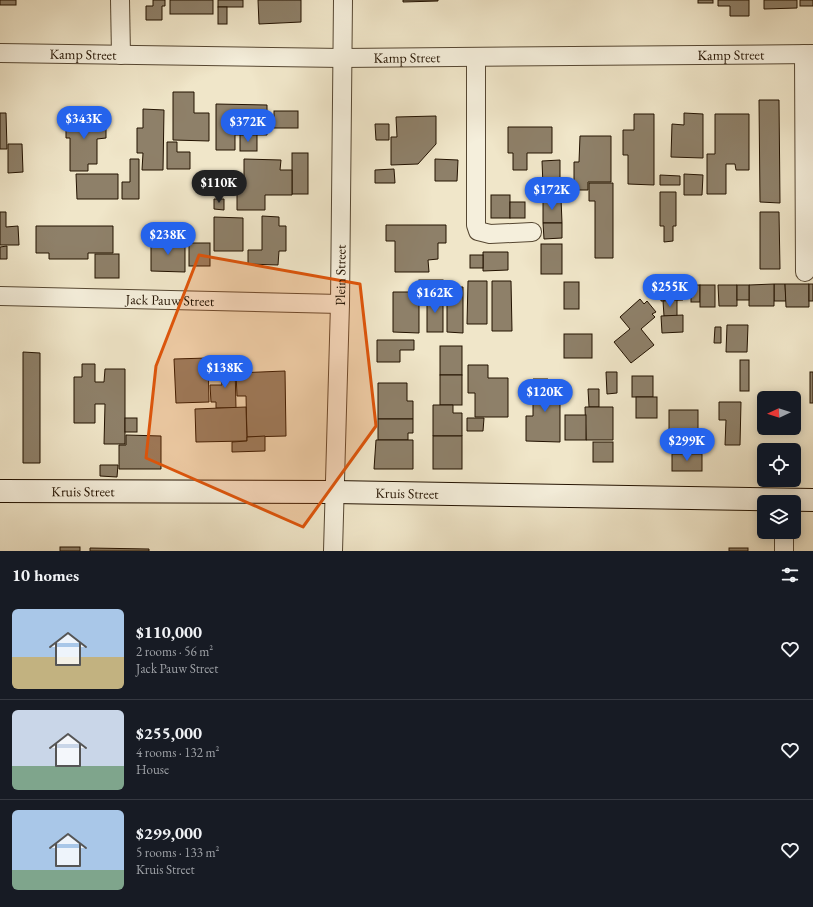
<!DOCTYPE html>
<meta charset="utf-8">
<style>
body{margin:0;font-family:"EB Garamond",serif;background:#20242c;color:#f1f3f6;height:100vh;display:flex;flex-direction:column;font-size:15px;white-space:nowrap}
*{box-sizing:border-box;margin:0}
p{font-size:13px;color:#9ea1a6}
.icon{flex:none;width:22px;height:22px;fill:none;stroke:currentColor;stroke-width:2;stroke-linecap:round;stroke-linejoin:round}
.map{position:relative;height:551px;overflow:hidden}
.side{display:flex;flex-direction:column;background:#171b24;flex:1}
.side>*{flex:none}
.needle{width:26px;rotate:266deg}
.fabs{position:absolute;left:757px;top:391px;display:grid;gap:8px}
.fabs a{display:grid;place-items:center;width:44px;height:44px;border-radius:6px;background:#171b24;box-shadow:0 2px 10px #0003;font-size:20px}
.price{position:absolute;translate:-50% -34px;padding:0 9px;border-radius:14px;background:#2563eb;color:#fff;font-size:13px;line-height:26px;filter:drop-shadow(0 1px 2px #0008)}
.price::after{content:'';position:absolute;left:50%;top:24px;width:12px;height:9px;margin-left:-6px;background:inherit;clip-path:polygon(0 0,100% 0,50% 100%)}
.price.on{background:#222;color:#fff}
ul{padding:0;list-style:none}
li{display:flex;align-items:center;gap:12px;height:100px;padding:0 12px}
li+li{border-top:1px solid #363941}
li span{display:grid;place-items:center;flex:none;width:112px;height:80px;border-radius:6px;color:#555}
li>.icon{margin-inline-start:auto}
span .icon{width:48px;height:48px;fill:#fffc;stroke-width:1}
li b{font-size:17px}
h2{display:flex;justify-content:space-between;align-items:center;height:48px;padding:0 12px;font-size:17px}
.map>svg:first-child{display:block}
.building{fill:#8e8069;stroke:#231200}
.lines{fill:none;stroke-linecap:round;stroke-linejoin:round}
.street-casing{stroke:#564732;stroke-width:20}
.secondary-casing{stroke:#231200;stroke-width:24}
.street{stroke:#f5efdc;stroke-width:18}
.secondary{stroke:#f5efdc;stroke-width:22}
.marked{fill:#de550b;fill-opacity:0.2;stroke:#de550b;stroke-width:3;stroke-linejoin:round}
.labels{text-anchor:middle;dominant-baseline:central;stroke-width:4;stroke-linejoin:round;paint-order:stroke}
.street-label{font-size:14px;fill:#231200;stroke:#f5efdc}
</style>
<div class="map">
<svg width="813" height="551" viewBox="0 0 813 551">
<rect width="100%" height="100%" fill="#f0e6c9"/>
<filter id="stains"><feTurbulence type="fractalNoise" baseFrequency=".005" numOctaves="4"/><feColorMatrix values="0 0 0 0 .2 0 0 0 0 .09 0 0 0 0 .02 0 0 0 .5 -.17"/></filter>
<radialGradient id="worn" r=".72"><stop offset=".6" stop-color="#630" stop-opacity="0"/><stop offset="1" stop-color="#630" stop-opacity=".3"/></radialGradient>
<g class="building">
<rect x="0" y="0" width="16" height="5"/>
<polygon points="153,0 165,0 165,6 162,6 162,20 146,20 146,6 153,6"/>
<rect x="170" y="0" width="43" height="14"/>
<rect x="218" y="0" width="25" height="7"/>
<polygon points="258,0 301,0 301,22 259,24"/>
<polygon points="403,0 438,0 438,1 403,2"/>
<rect x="698" y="0" width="15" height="3"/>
<polygon points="718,0 749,0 749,16 730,16 730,6 718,6"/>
<polygon points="764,0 797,0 797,8 764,9"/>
<rect x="800" y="0" width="13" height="6"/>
<rect x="218" y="7" width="9" height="17"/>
<polygon points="173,92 194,92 194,113 209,113 209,141 173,140"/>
<polygon points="759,100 779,100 780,203 760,202"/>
<polygon points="216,104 267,105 267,135 235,135 235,150 216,150"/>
<polygon points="143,109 164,110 163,170 142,170 143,153 137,153 137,128 143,128"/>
<rect x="274" y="111" width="24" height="17"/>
<polygon points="0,113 6,113 7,149 0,149"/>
<polygon points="684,113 703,114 703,158 671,157 672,124 684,125"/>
<polygon points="634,114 654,114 654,185 628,184 628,155 623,155 623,130 634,130"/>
<polygon points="715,114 749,114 749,170 736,170 735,164 726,164 726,194 707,194 707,154 715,154"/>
<polygon points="436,116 436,144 418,164 391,165 391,137 397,137 396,117"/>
<polygon points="66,117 106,117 106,138 97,139 97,164 88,164 88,171 70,171 70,138 66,138"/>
<polygon points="375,124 389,124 389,140 376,140"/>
<polygon points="508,127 552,127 552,153 527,153 527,170 513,170 513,153 508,153"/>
<rect x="240" y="135" width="17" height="16"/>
<polygon points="580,136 611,136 611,182 588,182 588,190 574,190 574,162 579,162"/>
<polygon points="167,142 177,142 177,152 190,152 190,169 167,169"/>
<polygon points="8,144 22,144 23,172 8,173"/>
<rect x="292" y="153" width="16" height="41"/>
<polygon points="130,159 139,159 139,199 122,199 122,182 130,182"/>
<polygon points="244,159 281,160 280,170 292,170 292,195 265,195 265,210 237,210 237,187 244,187"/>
<polygon points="435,159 458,160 457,181 435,181"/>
<polygon points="560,160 560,186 543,186 542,161"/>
<polygon points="394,169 395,183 375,183 375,170"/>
<polygon points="76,174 118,174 118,199 77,199"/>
<polygon points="684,174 703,175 702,195 684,195"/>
<polygon points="660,175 680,176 680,185 660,185"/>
<polygon points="589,183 613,183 613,258 595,258 595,201 589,201"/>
<polygon points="660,192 676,192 676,226 673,226 673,241 664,242 664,226 660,226"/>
<rect x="491" y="195" width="19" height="23"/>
<polygon points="543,198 561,198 562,223 543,223"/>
<polygon points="214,199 224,199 224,210 214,209"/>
<rect x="510" y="202" width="15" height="16"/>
<polygon points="0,212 6,212 6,227 18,226 19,245 0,245"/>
<polygon points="760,212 779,212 780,269 760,269"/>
<polygon points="262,216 279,217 279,226 286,226 286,251 279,251 278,265 248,264 248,250 262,250"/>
<polygon points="214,217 243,218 243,251 214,251"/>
<polygon points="543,223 562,223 562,238 544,239"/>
<polygon points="386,225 446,225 446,243 438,243 438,259 428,260 429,272 395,272 395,241 386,241"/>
<polygon points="36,226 113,226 113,253 88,253 88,259 49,259 49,253 36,253"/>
<polygon points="151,241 185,241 185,272 151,271"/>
<rect x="189" y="243" width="21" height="23"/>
<rect x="541" y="244" width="21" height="30"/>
<polygon points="7,246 7,259 0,259 0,247"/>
<polygon points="483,252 508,252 508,270 483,271"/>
<rect x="95" y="254" width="24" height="24"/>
<rect x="470" y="255" width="13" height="13"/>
<rect x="419" y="280" width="24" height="9"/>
<polygon points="468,281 487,281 487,324 467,324"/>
<polygon points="492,281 511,281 512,331 492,331"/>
<rect x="564" y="282" width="15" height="27"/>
<polygon points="682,283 683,300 661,301 660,284"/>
<polygon points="774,284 785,284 786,301 774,301"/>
<polygon points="774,284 774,306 749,306 749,285"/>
<polygon points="785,284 809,284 809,307 786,307"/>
<rect x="809" y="284" width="4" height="17"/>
<rect x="691" y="285" width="9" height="17"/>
<rect x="700" y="285" width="15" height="22"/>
<polygon points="718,285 737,285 737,306 719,306"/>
<rect x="737" y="285" width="12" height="15"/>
<polygon points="453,287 463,287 463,333 447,332 447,295 453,295"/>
<polygon points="393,292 419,292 419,333 393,332"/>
<rect x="427" y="296" width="16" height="36"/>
<polygon points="640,299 644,304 647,301 656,312 652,314 655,317 641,329 654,345 631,363 614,342 630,329 620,317"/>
<polygon points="677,300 677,316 664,316 663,301"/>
<polygon points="683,315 683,332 662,333 661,316"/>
<polygon points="727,325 748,325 747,352 726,352"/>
<polygon points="715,327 721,327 721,343 714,343"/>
<rect x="564" y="334" width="28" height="24"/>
<polygon points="377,340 414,340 414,350 400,350 400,362 377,362"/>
<rect x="440" y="346" width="22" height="29"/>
<polygon points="23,352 40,353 40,463 23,463"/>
<polygon points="208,358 209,402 176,403 174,359"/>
<rect x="740" y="360" width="9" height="31"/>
<polygon points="82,364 95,364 95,382 104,382 105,369 125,369 125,444 104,444 105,404 95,404 95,423 74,423 74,377 82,377"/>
<polygon points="468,365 488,365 488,378 508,378 508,417 475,417 475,393 468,393"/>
<polygon points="235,367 236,408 216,408 216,402 211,402 210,385 222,385 221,379 216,379 215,368"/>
<polygon points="285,371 286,436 247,437 246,396 237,396 236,373"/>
<polygon points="606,372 617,372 617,393 607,394"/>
<rect x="810" y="372" width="3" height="31"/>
<rect x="440" y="375" width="22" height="30"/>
<rect x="632" y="376" width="21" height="21"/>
<polygon points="533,379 548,379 548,385 560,385 560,442 526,441 526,416 533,416"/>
<polygon points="378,383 407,383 407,401 413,401 413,419 378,419"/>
<polygon points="588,389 599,389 599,407 589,407"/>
<rect x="636" y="397" width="21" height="21"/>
<polygon points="719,402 741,402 740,445 725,445 726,420 719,420"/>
<polygon points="433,405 453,405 453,413 462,413 462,436 433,436"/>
<polygon points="246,407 247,441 196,442 195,409"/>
<polygon points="585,407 613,407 613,440 586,440"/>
<rect x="669" y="410" width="29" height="36"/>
<rect x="565" y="415" width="21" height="25"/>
<rect x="125" y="418" width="12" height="14"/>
<polygon points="467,418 484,418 483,431 467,431"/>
<polygon points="378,419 413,419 413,433 408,433 408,440 378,440"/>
<polygon points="126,435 161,436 161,469 119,469 119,445 126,445"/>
<polygon points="265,436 265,451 232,452 232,442 247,441 247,437"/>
<rect x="433" y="436" width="29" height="33"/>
<polygon points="376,440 413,440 413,469 374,469"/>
<rect x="593" y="442" width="20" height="20"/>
<rect x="672" y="454" width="30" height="17"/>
<polygon points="100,465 118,465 117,477 100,476"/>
<rect x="60" y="547" width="20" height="4"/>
<polygon points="90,548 149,549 149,551 90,551"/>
<rect x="729" y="548" width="19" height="3"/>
</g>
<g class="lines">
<defs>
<g id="street">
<polyline points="120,0 121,55"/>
<path id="s1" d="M0 53 342 58 813 54"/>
<polyline points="804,54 805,272"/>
<polyline points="476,57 476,225 478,231 490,234 532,232"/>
<path id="s2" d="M0 296 340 304"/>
<polyline points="784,532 784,551"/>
<path id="s3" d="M333 551 340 304 343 0"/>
</g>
<g id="secondary">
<path id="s4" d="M0 491 334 492 813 500"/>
</g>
</defs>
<use href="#street" class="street-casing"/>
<use href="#secondary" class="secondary-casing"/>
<use href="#street" class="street"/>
<use href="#secondary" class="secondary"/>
</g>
<path class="marked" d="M199 255 360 284 376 426 303 527 146 458 156 366Z"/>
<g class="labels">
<g class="street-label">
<text stroke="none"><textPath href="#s1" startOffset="83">Kamp Street</textPath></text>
<text stroke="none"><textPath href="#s1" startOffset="731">Kamp Street</textPath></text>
<text stroke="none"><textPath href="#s1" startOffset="407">Kamp Street</textPath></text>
<text stroke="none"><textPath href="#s3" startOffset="276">Plein Street</textPath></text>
<text stroke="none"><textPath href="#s2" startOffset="170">Jack Pauw Street</textPath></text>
<text stroke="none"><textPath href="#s4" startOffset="83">Kruis Street</textPath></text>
<text stroke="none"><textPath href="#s4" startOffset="407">Kruis Street</textPath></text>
</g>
</g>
<rect width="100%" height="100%" filter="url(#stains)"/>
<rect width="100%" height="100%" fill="url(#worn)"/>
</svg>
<div class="fabs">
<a><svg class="needle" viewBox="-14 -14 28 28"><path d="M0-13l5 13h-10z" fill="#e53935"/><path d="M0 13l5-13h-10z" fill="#9ea1a6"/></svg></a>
<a><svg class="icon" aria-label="locate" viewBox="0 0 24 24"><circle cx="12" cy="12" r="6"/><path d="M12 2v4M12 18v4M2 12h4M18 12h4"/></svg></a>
<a><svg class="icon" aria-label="layers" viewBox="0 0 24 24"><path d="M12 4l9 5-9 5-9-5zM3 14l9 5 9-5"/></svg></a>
</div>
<b class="price" style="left:84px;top:140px">$343K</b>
<b class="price" style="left:248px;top:143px">$372K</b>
<b class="price on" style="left:219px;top:204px">$110K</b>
<b class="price" style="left:552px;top:211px">$172K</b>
<b class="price" style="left:168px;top:256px">$238K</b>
<b class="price" style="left:670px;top:308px">$255K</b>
<b class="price" style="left:435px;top:314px">$162K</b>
<b class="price" style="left:225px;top:389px">$138K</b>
<b class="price" style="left:545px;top:413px">$120K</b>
<b class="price" style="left:687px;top:462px">$299K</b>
</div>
<section class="side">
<h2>10 homes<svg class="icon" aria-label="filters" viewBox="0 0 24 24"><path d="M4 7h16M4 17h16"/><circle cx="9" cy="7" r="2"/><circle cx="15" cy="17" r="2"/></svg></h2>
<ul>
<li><span style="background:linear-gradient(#a9c7e8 60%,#c2b280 0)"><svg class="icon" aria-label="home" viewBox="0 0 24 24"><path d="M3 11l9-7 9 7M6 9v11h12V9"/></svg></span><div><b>$110,000</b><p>2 rooms · 56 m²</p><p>Jack Pauw Street</p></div><svg class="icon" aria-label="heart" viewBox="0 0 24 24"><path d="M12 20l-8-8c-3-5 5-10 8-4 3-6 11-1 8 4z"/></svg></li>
<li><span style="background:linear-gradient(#c9d6e8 70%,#7fa58c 0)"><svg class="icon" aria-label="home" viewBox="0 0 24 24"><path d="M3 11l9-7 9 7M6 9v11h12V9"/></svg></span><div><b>$255,000</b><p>4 rooms · 132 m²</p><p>House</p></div><svg class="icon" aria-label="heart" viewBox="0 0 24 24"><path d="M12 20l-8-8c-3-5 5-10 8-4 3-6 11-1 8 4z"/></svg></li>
<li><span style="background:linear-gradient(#a9c7e8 75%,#7fa58c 0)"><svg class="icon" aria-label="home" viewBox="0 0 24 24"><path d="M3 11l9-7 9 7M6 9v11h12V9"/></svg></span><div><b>$299,000</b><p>5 rooms · 133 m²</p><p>Kruis Street</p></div><svg class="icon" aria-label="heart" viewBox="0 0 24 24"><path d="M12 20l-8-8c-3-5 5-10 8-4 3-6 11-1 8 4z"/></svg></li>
</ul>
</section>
